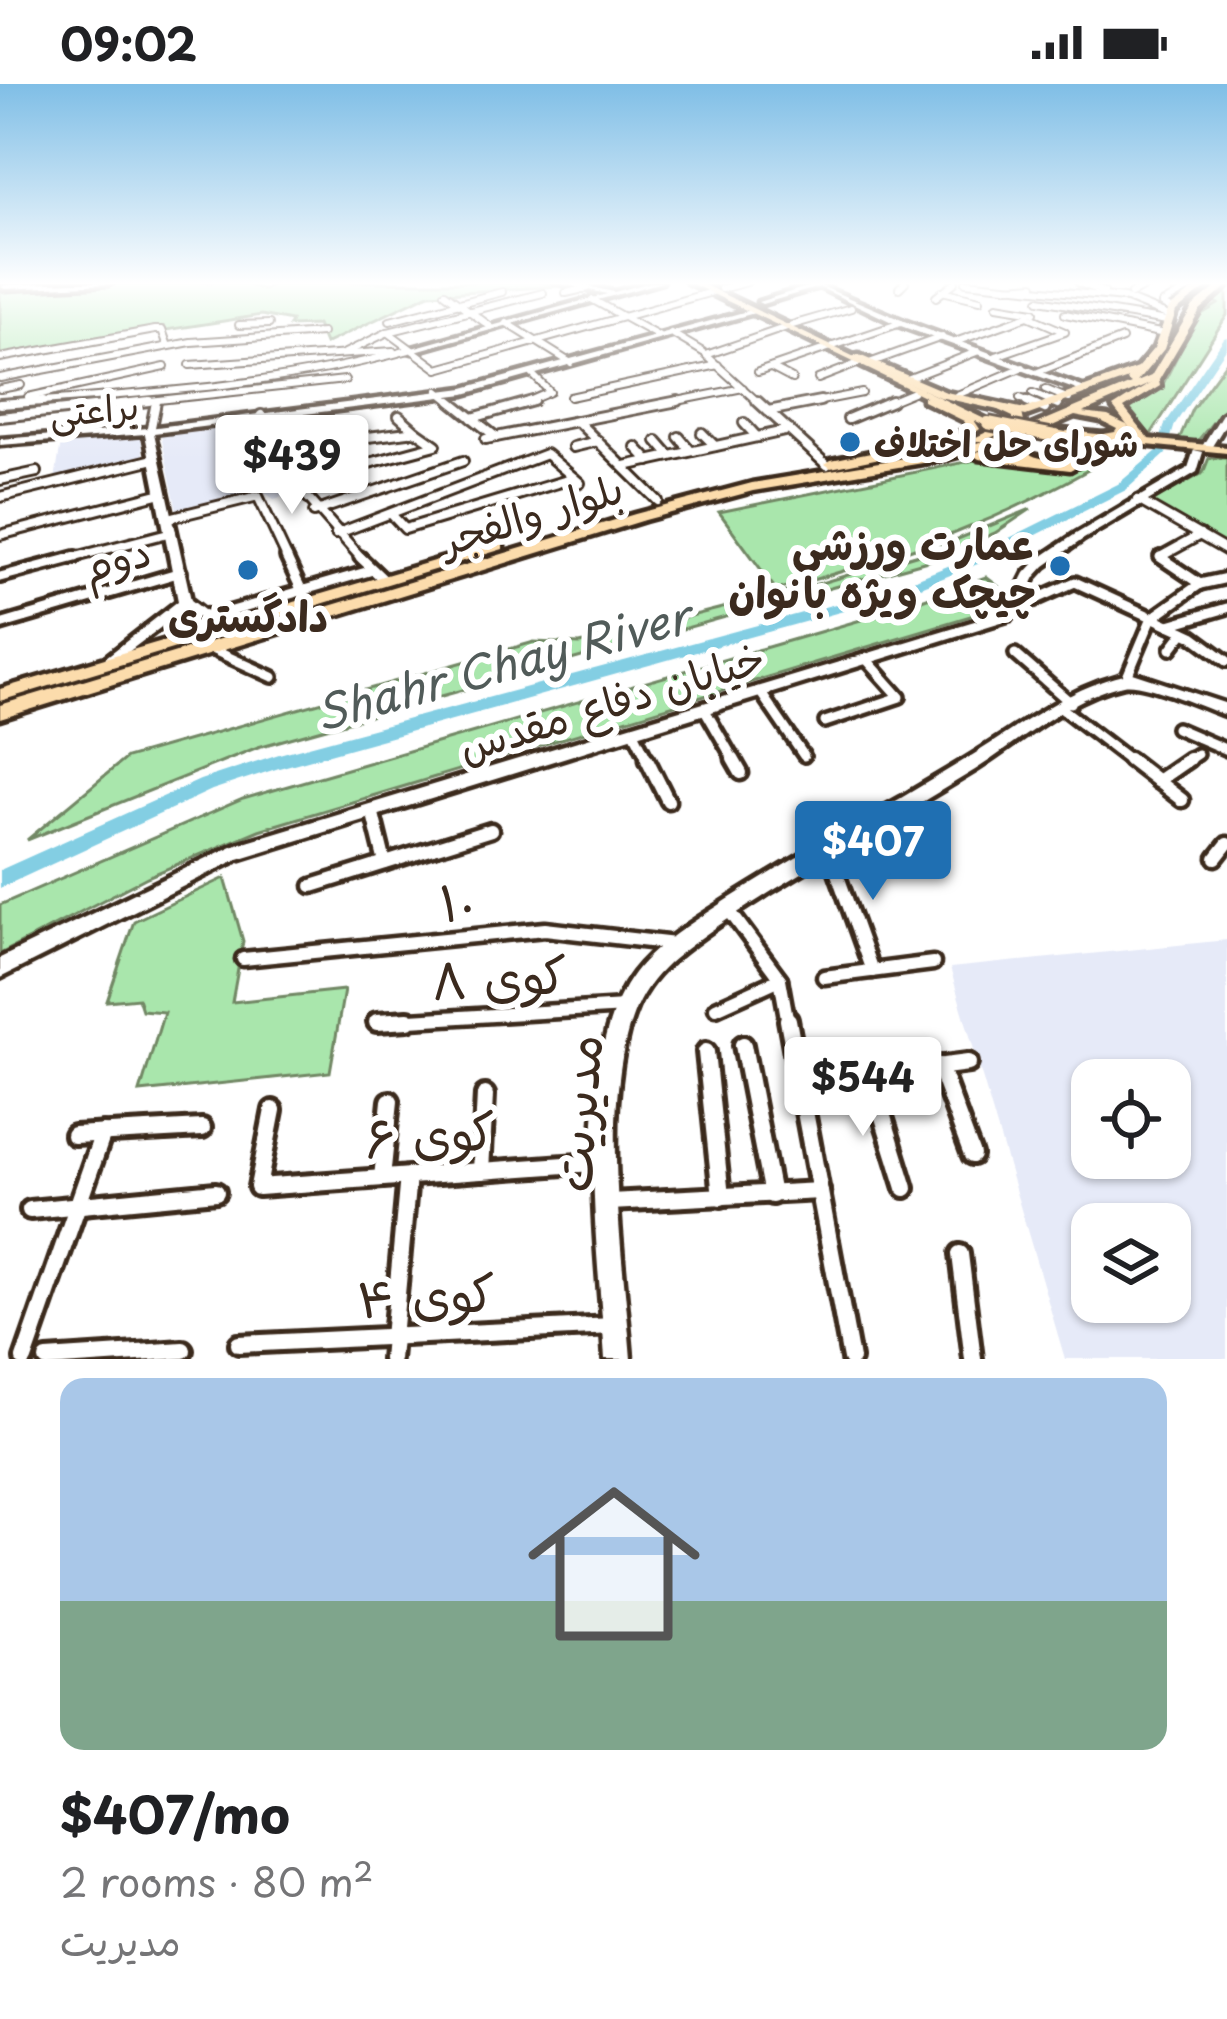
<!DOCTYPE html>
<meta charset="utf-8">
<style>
body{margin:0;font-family:"Playpen Sans","Playpen Sans Arabic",sans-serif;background:#f2f2f2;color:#202124;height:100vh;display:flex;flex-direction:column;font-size:45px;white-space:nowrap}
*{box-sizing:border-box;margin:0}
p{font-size:39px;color:#757577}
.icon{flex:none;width:66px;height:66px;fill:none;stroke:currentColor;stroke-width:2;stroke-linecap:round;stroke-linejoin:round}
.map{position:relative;height:1275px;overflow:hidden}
.details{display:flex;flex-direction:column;background:#fff;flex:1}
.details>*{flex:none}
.fabs{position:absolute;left:1071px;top:975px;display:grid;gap:24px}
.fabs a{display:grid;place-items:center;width:120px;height:120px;border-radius:24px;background:#fff;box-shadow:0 3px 9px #0004;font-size:60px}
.price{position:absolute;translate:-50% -102px;padding:0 27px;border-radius:12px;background:#fff;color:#222;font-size:39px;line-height:78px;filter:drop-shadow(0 3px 6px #0008)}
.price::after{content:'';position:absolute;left:50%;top:72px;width:36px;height:27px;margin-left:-18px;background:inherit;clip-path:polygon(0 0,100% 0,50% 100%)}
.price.current{background:#1f6fb2;color:#fff}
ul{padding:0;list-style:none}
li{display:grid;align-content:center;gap:24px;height:636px;padding:0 60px}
li span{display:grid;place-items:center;height:372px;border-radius:24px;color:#555}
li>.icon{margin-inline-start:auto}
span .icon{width:216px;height:216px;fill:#fffc;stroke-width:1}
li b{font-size:51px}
.status{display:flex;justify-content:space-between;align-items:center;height:84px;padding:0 60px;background:#fff;direction:ltr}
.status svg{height:33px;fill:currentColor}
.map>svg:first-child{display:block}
.built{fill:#e6eaf8;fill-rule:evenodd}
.green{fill:#a9e6ac;stroke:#728865;stroke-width:3}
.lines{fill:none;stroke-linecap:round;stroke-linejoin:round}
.river{fill:#83cee3;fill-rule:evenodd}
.street-far4-casing{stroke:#3b2a1e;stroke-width:10}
.street-far3-casing{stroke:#3b2a1e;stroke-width:14}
.street-far2-casing{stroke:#3b2a1e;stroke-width:18}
.street-far1-casing{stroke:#3b2a1e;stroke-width:21}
.street-casing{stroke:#3b2a1e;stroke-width:26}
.secondary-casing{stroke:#3b2a1e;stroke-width:9}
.primary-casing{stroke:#3b2a1e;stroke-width:10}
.highway-casing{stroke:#3b2a1e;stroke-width:9}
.street-far4{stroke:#fff;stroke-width:6}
.street-far3{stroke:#fff;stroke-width:8}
.street-far2{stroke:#fff;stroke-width:9}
.street-far1{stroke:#fff;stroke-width:12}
.street{stroke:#fff;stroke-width:16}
.secondary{fill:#fff;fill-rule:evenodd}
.primary{fill:#fcdcac;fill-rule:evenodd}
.highway{fill:#fcdcac;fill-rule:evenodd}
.primary-bridge-casing{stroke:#3b2a1e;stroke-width:18;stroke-linecap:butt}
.primary-bridge{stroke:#fcdcac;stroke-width:12}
.poi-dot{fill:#1f6fb2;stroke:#fff;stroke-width:4.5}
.labels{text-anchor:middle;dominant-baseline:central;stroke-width:12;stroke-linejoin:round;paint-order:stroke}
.far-street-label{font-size:36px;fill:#3b2a1e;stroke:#fff}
.far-poi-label{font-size:36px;font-weight:bold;fill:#3b2a1e;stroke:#fff;text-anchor:start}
.street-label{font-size:42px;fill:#3b2a1e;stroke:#fff}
.poi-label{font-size:42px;font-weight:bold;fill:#3b2a1e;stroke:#fff;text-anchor:end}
.water-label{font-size:45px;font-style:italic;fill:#515b59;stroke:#fff}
.near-street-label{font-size:51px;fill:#3b2a1e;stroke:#fff}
</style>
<div class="status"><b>09:02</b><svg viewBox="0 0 49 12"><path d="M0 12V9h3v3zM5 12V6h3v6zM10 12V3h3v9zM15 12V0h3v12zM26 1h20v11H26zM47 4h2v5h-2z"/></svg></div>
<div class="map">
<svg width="1227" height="1275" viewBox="0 0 1227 1275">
<rect width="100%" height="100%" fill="#fff"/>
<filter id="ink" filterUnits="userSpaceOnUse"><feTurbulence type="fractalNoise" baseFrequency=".00833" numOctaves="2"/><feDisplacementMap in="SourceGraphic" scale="24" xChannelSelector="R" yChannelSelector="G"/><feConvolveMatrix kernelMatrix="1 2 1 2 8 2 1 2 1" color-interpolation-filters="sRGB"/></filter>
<g filter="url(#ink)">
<g class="built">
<polygon points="245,338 298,408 274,415 264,408 178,431 161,352"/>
<polygon points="141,353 144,375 55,395 61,359"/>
<path d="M1227 856V1275H1065L950 884ZM1170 996V1074H1092V996ZM1170 1140V1218H1092V1140Z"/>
</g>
<g class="green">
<polygon points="116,198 238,198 264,206 278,198 538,198 560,202 429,210 325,260 317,241 289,242 291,237 262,231 0,272 0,206"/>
<polygon points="1227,205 1227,231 1148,355 1127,335 1123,323 1163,300 1197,233 1218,220 1213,215"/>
<polygon points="1227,277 1227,321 1196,359 1178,358 1192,325"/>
<path d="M1124 365C1010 435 904 472 776 506L719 428 990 373 1079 385 1108 366Z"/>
<polygon points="1209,374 1227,374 1227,464 1151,418 1203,389"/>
<polygon points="1031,425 995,449 931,476 258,663 27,756 126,674 534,558 580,560 821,499 929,467"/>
<polygon points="986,493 999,503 1004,522 259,746 147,793 0,870 0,821 243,715 885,529"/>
<polygon points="225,794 243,857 232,918 344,906 330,988 140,1008 164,928 142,926 138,914 107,917 134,837"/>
</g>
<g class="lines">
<polygon class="river" points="1227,253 1227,263 1175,340 1166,370 1126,406 985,477 901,511 279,684 212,706 0,804 0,786 200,696 279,670 891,505 975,471 1118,400 1157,367 1165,340 1224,254"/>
<defs>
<g id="street-far4">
<polyline points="578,198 602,198"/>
<polyline points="966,198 1124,214 1169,232"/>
<polyline points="1079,199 1104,208"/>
<polyline points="1008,203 1034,201"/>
<polyline points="899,204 905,198"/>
<polyline points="721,205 747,198"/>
<polyline points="942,207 980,216"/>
<polyline points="445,209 491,243"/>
<polyline points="566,209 588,204"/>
<polyline points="1131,210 1153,198"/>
<polyline points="936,213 955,198"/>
<polyline points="593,216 658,252"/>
<polyline points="1039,216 1167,237"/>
<polyline points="997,222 1034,228"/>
<polyline points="1172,226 1162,220 1200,198"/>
<polyline points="1065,230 1165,250"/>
<polyline points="390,237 502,208"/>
<polyline points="507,239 571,279"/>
<polyline points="239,241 269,240"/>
<polyline points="792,241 851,224"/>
<polyline points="388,248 438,285 712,208"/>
<polyline points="671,249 703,268"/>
<polyline points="955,258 1028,232"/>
<polyline points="833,262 901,239"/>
<polyline points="345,269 388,248 543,209"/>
<polyline points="996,272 1065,248 1028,232"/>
<polyline points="0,274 155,246 162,246 168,262"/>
<polyline points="872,278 942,253"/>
<polyline points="190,281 393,267"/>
<polyline points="771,284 792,295"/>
<polyline points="758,288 828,264"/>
<polyline points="1038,288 1122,255"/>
<polyline points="0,294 191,258 322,249"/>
<polyline points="818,295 859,279"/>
<polyline points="907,295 979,267"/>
<polyline points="0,305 21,301"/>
<polyline points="1045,305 1069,315"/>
<polyline points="438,307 454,320"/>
<polyline points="1033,309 1058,320"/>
<polyline points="957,311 1023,283"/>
<polyline points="28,313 165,283"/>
<polyline points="570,313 718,281"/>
<polyline points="1020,314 1034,320"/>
<path d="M0 320C137 310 276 303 409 266"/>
<polyline points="121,320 345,296"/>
<polyline points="522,320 550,308 533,291"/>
<polyline points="662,320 743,304"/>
<polyline points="760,320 706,271 787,243"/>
<polyline points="805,320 862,309"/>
<polyline points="884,320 913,308"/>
</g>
<g id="street-far3">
<polyline points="451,317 496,353"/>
<polyline points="757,317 827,381"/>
<polyline points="1027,317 1045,325"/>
<polyline points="1051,317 1058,320"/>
<polyline points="0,320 43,317"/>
<polyline points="768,327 820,317"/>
<polyline points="261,331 296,400 363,476"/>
<polyline points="399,332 416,347"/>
<polyline points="0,333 149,317"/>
<polyline points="472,334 533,317"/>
<polyline points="848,335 891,317"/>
<polyline points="577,337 658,417"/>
<polyline points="744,339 757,353"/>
<polyline points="151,343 156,318"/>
<polyline points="702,349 715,362"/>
<polyline points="679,353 691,367"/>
<polyline points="486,355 678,317"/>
<polyline points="657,357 670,372"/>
<polyline points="573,363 598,357"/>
<polyline points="636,363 649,377"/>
<polyline points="272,365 416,347 436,361 295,399"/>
<polyline points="625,382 789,346"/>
<polyline points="0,396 37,388"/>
<polyline points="0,413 154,375"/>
<polyline points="1138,416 1227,467"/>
<polyline points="314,428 463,377"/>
<polyline points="391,430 405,445 574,394"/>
<polyline points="169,434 258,412 288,476"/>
<polyline points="336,450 546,370 580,399"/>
<polyline points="0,451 162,409"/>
<polyline points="64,476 172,448"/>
<polyline points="1165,476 1160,473 1200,451"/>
</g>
<g id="street-far2">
<polyline points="286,473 307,518"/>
<polyline points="360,473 383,495"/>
<polyline points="1160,473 1200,500"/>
<polyline points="0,493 76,473"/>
<polyline points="1012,526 1075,498 1193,552 1227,577"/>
<polyline points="215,532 373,486"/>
<polyline points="1155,532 1200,500 1227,494"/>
<polyline points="0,541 181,488"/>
<polyline points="1169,541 1227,524"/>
<polyline points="209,564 273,593"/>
<polyline points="1171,565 1184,548"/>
<polyline points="1015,570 1071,619"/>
<polyline points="1127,593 1150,538"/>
<polyline points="761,609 804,672"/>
<polyline points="1063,625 1132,678"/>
<polyline points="705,626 735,678"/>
<polyline points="825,638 900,613 867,576"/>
<polyline points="1176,644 1227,666"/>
<polyline points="634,648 649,678"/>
<polyline points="1185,678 1197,670"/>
</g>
<g id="street-far1">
<polyline points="647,675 668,717"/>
<polyline points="733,675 741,689"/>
<polyline points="1129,675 1182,716"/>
<polyline points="1157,697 1189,675"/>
<polyline points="372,726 385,779"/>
<polyline points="829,767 872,887"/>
<polyline points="1216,774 1227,760"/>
<polyline points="312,802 491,746"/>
<polyline points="731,829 780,895 788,939"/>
<polyline points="243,875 545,845 675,860"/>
<polyline points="824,893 933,879"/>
<polyline points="716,924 780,895"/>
<polyline points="377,938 625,923"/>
</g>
<g id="street">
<polyline points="788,936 851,1275"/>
<polyline points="377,938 408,936"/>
<polyline points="743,961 772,1111"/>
<polyline points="706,968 721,1113"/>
<polyline points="939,982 972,1071"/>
<polyline points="870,991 905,1104"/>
<polyline points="797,1001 968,979"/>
<polyline points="273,1026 258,1103 607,1078"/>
<polyline points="74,1051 202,1044"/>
<polyline points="481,1087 485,1011"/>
<polyline points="382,1094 390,1017"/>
<polyline points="610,1118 820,1107"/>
<polyline points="30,1126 216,1108"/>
<polyline points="960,1170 973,1275"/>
<polyline points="239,1260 613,1242"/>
<polyline points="24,1275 103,1049"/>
<polyline points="47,1275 183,1266"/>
<polyline points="391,1275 408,1092"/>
</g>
<g id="secondary">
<polygon points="71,198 113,198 109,200 5,205 1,203 5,201"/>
<polygon points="555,198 568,198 614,208 651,198 662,198 412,268 405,266 607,210"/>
<polygon points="816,200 904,237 1093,307 1085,309 898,241 819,203 762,220 758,218"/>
<polygon points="751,226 758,228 465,310 154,349 191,516 204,526 240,533 247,537 240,541 195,533 185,525 111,581 104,576 106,573 178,517 145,350 0,361 0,355 149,344 464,304"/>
<polygon points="1227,327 1227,338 1211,364 1202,366 1201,364 1222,330"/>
<polygon points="1194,366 1203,368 1197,388 1082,456 1045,482 1035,493 1022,520 1011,535 238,775 0,894 0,874 234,761 1001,529 1010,519 1025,489 1037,476 1074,451 1188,384"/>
<path d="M1133 589 1227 620V632C1205 624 1143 597 1124 601 1069 613 1021 657 975 686 908 727 839 766 772 807 739 828 705 849 675 874 659 887 644 905 636 924 598 1013 624 1178 631 1275H605C599 1172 570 974 634 889 658 858 695 837 727 816 784 780 842 747 901 714 927 698 954 683 979 667 1028 636 1075 600 1133 589Z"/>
</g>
<g id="primary">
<polygon points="688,198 698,198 993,339 984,341"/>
<path d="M1152 292H1158L1160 302 1124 324 1149 355 1227 363V369L1067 353 1084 362V374C1057 385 1030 386 1008 365L1015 355 1019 354 1025 357 1020 364C1037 377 1055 378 1074 370V366L1056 355 1059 352 1053 349 1058 346 1137 354 1113 323 1151 299Z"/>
<polygon points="996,321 1004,321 1022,329 1024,338 984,357 976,357 976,353 1013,336 1013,333 996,325"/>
</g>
<g id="highway">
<polygon points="1205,198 1212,200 1176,227 1164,265 1137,298 1151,292 1193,222 1223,198 1227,198 1227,203 1200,226 1159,296 1083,329 1108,332 1127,341 1129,344 1124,354 1099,357 1099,351 1115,348 1117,345 1101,337 1075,332 1025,354 947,375 753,407 645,436 0,635 0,621 635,430 752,399 946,367 1017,348 1131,300 1127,297 1128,295 1026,332 939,313 850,273 859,271 946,308 1025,325 1137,284 1154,264 1169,224"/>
<polygon points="927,312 972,333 980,345 963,357 831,384 825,380 831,376 955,351 967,344 964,337 923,317 923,313"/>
<polygon points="1128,356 1132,357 1132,363 1107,366 1070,386 979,375 973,371 979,367 1068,378 1100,360"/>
<polygon points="498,458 503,459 503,465 0,617 0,605"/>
</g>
</defs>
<use href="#street-far4" class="street-far4-casing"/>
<use href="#street-far3" class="street-far3-casing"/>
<use href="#street-far2" class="street-far2-casing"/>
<use href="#street-far1" class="street-far1-casing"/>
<use href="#street" class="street-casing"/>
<use href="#secondary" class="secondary-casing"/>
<use href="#primary" class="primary-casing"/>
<use href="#highway" class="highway-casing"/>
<use href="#street-far4" class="street-far4"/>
<use href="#street-far3" class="street-far3"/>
<use href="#street-far2" class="street-far2"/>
<use href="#street-far1" class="street-far1"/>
<use href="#street" class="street"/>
<use href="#secondary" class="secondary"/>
<use href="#primary" class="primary"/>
<use href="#highway" class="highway"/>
<defs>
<polyline id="primary-bridge" points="988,339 1065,354"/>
</defs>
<use href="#primary-bridge" class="primary-bridge-casing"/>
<use href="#primary-bridge" class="primary-bridge"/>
</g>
</g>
<linearGradient id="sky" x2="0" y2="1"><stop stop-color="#7fbee6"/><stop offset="0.53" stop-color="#fff"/><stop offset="1" stop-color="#fff" stop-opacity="0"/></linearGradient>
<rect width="1227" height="376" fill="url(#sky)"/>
<g class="poi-dot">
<circle cx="850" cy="358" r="12"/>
<circle cx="1060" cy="482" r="12"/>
<circle cx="248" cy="486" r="12"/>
</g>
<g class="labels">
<g class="far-street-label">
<text transform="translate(94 324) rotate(-5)">براعتی</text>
</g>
<g class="far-poi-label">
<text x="874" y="358">شورای حل اختلاف</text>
</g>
<g class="street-label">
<text transform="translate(531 428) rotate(-17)">بلوار والفجر</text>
<text transform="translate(116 473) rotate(-16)">دوم</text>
<text transform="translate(611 616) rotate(-17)">خیابان دفاع مقدس</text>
</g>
<g class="poi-label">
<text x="1036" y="458">عمارت ورزشی<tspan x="1036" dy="48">چیچک ویژه بانوان</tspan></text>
<text x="248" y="530" text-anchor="middle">دادگستری</text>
</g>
<g class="water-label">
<text transform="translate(502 579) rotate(-15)">Shahr Chay River</text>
</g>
<g class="near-street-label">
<text transform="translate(457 815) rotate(-6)">۱۰</text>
<text transform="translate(499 891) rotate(-3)">کوی ۸</text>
<text transform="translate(575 1029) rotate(-86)">مدیریت</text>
<text transform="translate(430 1048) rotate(-4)">کوی ۶</text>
<text transform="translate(426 1209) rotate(-3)">کوی ۴</text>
</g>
</g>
</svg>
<div class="fabs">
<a><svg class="icon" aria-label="locate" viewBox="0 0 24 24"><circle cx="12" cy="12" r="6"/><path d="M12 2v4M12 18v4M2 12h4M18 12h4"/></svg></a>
<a><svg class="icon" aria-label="layers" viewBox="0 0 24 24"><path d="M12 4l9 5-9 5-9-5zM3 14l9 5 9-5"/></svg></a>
</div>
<b class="price" style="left:292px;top:433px">$439</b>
<b class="price current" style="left:873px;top:819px">$407</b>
<b class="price" style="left:863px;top:1055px">$544</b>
</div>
<section class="details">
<ul>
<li><span style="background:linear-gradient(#a9c7e8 60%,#7fa58c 0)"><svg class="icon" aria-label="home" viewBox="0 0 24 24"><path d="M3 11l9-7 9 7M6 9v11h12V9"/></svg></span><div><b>$407/mo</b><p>2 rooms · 80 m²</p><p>مدیریت</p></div></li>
</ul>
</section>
